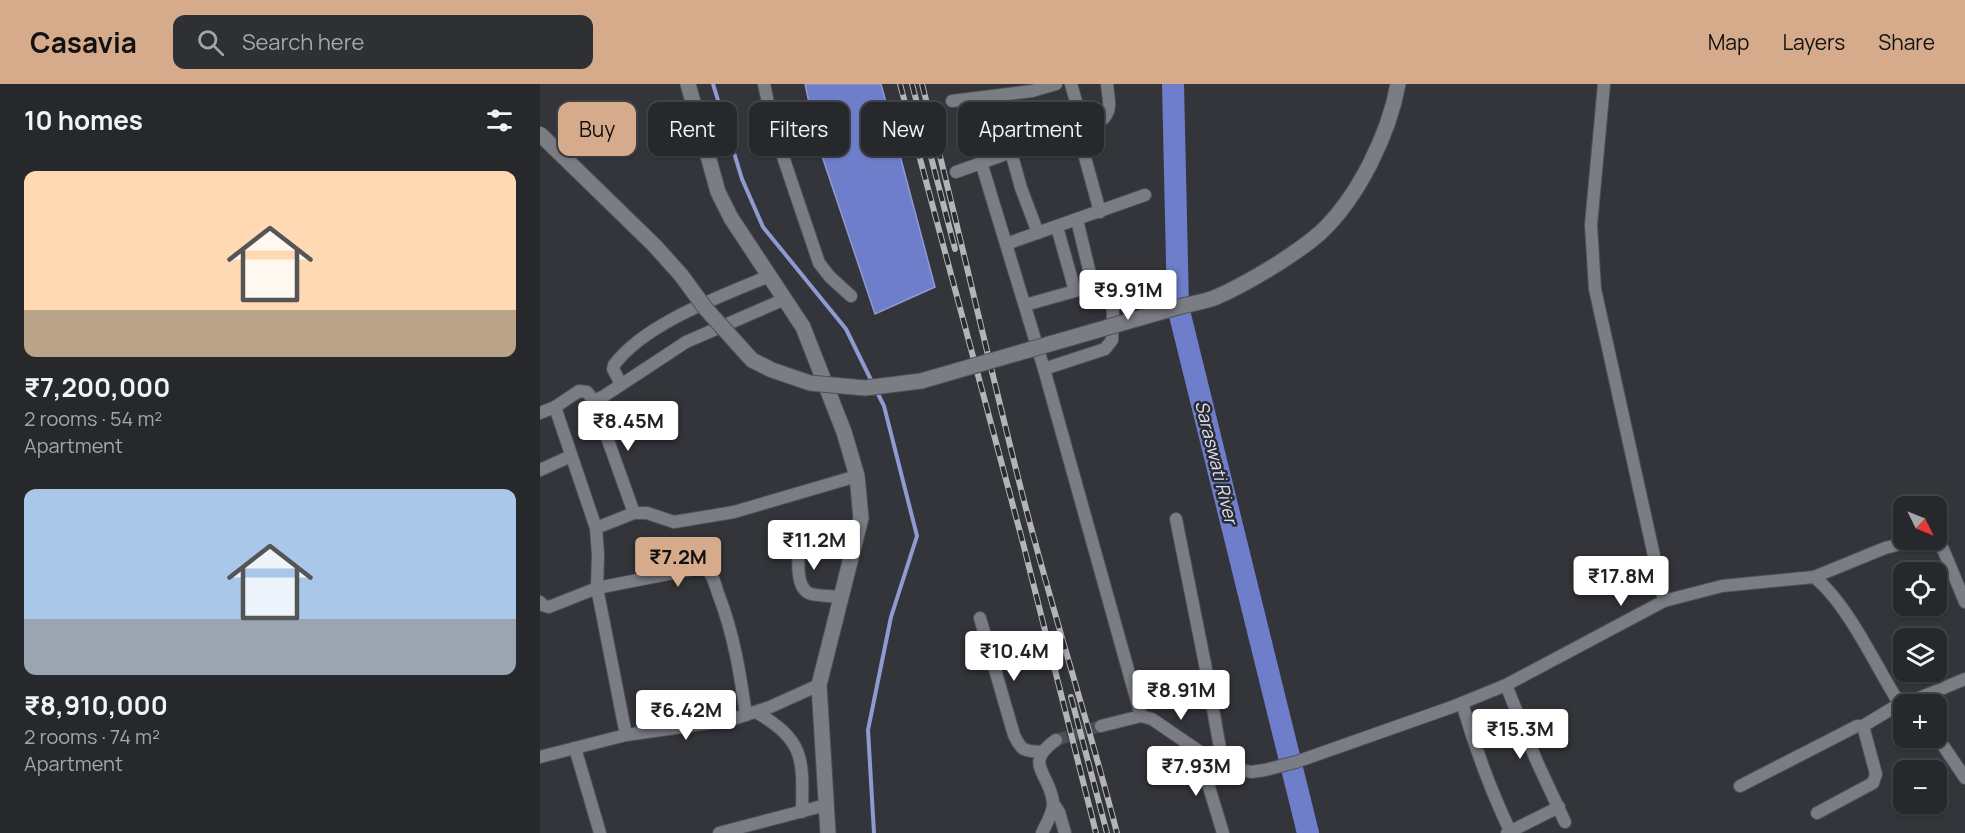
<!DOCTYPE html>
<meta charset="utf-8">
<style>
body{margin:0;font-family:Manrope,sans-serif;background:#2e3034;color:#f1f3f6;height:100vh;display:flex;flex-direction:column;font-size:22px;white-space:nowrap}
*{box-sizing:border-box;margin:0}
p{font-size:20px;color:#a4a6a9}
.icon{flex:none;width:33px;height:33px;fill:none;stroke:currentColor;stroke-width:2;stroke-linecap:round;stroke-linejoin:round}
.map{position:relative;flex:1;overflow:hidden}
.details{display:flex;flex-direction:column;background:#26282c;width:540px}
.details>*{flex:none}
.banner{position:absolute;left:18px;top:18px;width:570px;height:54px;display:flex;gap:12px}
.needle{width:39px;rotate:133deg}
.tools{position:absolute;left:1353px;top:412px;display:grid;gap:12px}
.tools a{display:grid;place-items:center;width:54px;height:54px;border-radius:12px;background:#26282c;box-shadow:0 2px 4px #0004,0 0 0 2px #424448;font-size:30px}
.price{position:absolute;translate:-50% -51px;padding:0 14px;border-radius:6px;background:#fff;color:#222;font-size:20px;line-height:39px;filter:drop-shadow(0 2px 3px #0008)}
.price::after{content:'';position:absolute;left:50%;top:36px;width:18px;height:14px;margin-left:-9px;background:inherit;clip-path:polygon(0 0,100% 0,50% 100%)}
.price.selected{background:#d6ab8b;color:#111}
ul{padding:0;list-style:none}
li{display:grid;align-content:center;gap:12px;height:318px;padding:0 24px}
li span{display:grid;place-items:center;height:186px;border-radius:12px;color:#555}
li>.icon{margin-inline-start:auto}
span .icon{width:108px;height:108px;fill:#fffc;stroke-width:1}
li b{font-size:26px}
h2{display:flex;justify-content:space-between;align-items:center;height:72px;padding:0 24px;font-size:26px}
.chip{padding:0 21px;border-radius:12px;background:#26282c;box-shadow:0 2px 4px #0004,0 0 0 2px #424448;font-size:21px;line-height:54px}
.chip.selected{background:#d6ab8b;color:#111}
header{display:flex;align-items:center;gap:36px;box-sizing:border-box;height:84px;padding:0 30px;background:#d6ab8b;color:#111}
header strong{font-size:28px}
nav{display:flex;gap:33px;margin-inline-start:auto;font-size:21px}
.search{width:420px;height:54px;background:#2e3034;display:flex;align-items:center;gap:15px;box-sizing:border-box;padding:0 21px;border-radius:12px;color:#a4a6a9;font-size:22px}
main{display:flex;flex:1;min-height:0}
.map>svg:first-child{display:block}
.water{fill:#6f7eca;stroke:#8f9ad0;stroke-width:1.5}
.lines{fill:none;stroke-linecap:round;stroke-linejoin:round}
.stream{stroke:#8f9ad0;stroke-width:4}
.river{stroke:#6f7eca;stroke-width:22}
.minor-tunnel{stroke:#4c4e53;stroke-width:12;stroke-dasharray:12 6;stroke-linecap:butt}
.minor-casing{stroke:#505156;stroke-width:14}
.tertiary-casing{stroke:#505156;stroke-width:17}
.minor{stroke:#7b7d84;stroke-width:12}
.tertiary{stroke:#7b7d84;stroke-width:15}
.rail-casing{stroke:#b3b4b8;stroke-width:6}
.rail{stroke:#292b30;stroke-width:4;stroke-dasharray:11;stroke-linecap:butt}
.tertiary-bridge-casing{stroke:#505156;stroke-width:17;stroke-linecap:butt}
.tertiary-bridge{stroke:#7b7d84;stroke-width:15}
.labels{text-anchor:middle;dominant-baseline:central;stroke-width:5;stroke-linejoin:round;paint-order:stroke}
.water-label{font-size:18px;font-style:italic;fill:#dbe0f5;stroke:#292b30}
</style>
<header>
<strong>Casavia</strong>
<div class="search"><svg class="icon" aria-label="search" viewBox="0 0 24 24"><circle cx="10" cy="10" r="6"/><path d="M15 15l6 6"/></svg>Search here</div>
<nav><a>Map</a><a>Layers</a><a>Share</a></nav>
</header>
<main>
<section class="details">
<h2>10 homes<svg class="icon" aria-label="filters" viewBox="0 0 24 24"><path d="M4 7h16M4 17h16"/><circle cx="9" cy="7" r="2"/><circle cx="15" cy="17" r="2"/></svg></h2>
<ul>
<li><span style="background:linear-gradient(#ffd9b3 75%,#b9a48a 0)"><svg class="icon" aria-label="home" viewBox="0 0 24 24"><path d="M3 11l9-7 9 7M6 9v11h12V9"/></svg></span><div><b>₹7,200,000</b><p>2 rooms · 54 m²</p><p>Apartment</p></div></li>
<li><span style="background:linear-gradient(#a9c7e8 70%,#9aa5b1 0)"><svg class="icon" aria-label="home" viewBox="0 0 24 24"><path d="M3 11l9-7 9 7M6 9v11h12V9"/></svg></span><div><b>₹8,910,000</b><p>2 rooms · 74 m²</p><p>Apartment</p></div></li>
</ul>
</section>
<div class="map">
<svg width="1425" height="749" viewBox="0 0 1425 749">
<rect width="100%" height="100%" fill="#33353a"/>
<polygon class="water" points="265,0 341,0 395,203 335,230 278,60"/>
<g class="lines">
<g class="stream">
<polyline points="173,0 202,95 223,143 306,245 333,300"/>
<polyline points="334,749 328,646 351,533 377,452 344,322 336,306"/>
</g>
<polyline class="river" points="633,0 638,223 768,749"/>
<polyline class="minor-tunnel" points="516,656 561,642"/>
<defs>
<g id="minor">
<polyline points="224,0 234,46 279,179 290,193 311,212"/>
<polyline points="531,0 543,42"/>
<polyline points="1064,0 1051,141 1055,205 1124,517"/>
<polyline points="412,17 492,7 516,0"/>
<polyline points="537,44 560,128"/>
<polyline points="471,68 481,104 498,149"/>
<polyline points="441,78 504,285 601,632"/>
<path d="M416 88 563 35C573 25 568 13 567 0"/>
<polyline points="517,143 535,207"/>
<polyline points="466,160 605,111"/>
<polyline points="485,221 553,202"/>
<polyline points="504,285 565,265 572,256 573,228 571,218 567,212 553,202 537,136"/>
<path d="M81 300 73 285 74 281C105 239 182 212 229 192"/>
<polyline points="54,317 94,429"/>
<polyline points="15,323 56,444 58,470 57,504 86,651"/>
<polyline points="0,329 15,323 39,307 47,308 54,317 64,312 146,258 245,215"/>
<polyline points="0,386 31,372"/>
<polyline points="636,435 665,580 683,681"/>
<polyline points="56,444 94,429 107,429 134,438 194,428 317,392"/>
<path d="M260 452C259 467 253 505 271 510 280 512 291 512 301 513"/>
<polyline points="1392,456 1403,465 1425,518"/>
<polyline points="1274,493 1345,464 1376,456"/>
<path d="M0 518 2 521 9 523 57 504 164 483C174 490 175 502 179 512 194 551 200 589 206 631"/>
<path d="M440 534 474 651C482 668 485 667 502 668"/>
<polyline points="966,601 997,678 1025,738"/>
<path d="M922 619C935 664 951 707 971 749"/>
<path d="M216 628C265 657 263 674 262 728"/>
<path d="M561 642 601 632 612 635 666 672 683 681 711 688 725 686 756 678 912 623 966 601 1124 517 1182 502 1274 493C1306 518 1334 578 1356 614L1372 617 1425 595"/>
<polyline points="1396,651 1425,694"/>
<polyline points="35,664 60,749"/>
<polyline points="666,672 669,703 683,749"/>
<polyline points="0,673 86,651 190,636 230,623 279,601"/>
<polyline points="1200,702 1317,642 1323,642"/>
<polyline points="513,719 519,728 525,749"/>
<polyline points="1277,729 1333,699 1336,690 1323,642 1366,616"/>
<polyline points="179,749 286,721"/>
<path d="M502 749C506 740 514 728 513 718 510 689 482 680 516 656"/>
<polyline points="967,749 1019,723"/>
</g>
<g id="tertiary">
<polyline points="148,0 178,108 191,134 263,243 304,348 317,392 321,434 279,601 288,749"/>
<path d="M638 223C650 220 663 218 674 214 705 201 755 171 780 149 818 114 849 50 858 0"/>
</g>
</defs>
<use href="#minor" class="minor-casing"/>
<use href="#tertiary" class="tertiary-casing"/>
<use href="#minor" class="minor"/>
<use href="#tertiary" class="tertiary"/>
<defs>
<g id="rail">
<polyline points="360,0 483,459 556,749"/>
<polyline points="372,0 415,165"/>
<path d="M382 0C417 137 448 276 483 413 512 526 548 637 577 749"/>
<polyline points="531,613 567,749"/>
</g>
</defs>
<use href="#rail" class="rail-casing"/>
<use href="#rail" class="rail"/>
<defs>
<polyline id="tertiary-bridge" points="0,50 115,162 141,191 166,225 212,276 232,286 270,299 325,304 381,297 638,223"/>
</defs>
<use href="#tertiary-bridge" class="tertiary-bridge-casing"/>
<use href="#tertiary-bridge" class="tertiary-bridge"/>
</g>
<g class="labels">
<g class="water-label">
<text transform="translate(677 378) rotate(76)">Saraswati River</text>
</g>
</g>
</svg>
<div class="tools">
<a><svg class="needle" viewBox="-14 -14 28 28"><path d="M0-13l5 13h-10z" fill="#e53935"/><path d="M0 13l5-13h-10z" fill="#a4a6a9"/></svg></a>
<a><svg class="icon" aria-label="locate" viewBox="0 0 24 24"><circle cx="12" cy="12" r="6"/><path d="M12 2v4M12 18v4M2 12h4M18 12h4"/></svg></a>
<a><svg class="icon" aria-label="layers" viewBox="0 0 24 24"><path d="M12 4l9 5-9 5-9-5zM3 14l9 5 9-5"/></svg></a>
<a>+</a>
<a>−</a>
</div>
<b class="price" style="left:588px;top:237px">₹9.91M</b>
<b class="price" style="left:88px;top:368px">₹8.45M</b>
<b class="price" style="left:274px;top:487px">₹11.2M</b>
<b class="price selected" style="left:138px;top:504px">₹7.2M</b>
<b class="price" style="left:1081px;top:523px">₹17.8M</b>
<b class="price" style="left:474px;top:598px">₹10.4M</b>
<b class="price" style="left:641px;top:637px">₹8.91M</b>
<b class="price" style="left:146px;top:657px">₹6.42M</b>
<b class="price" style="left:980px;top:676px">₹15.3M</b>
<b class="price" style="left:656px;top:713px">₹7.93M</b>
<div class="banner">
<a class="chip selected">Buy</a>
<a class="chip">Rent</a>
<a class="chip">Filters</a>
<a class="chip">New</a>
<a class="chip">Apartment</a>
</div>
</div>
</main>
